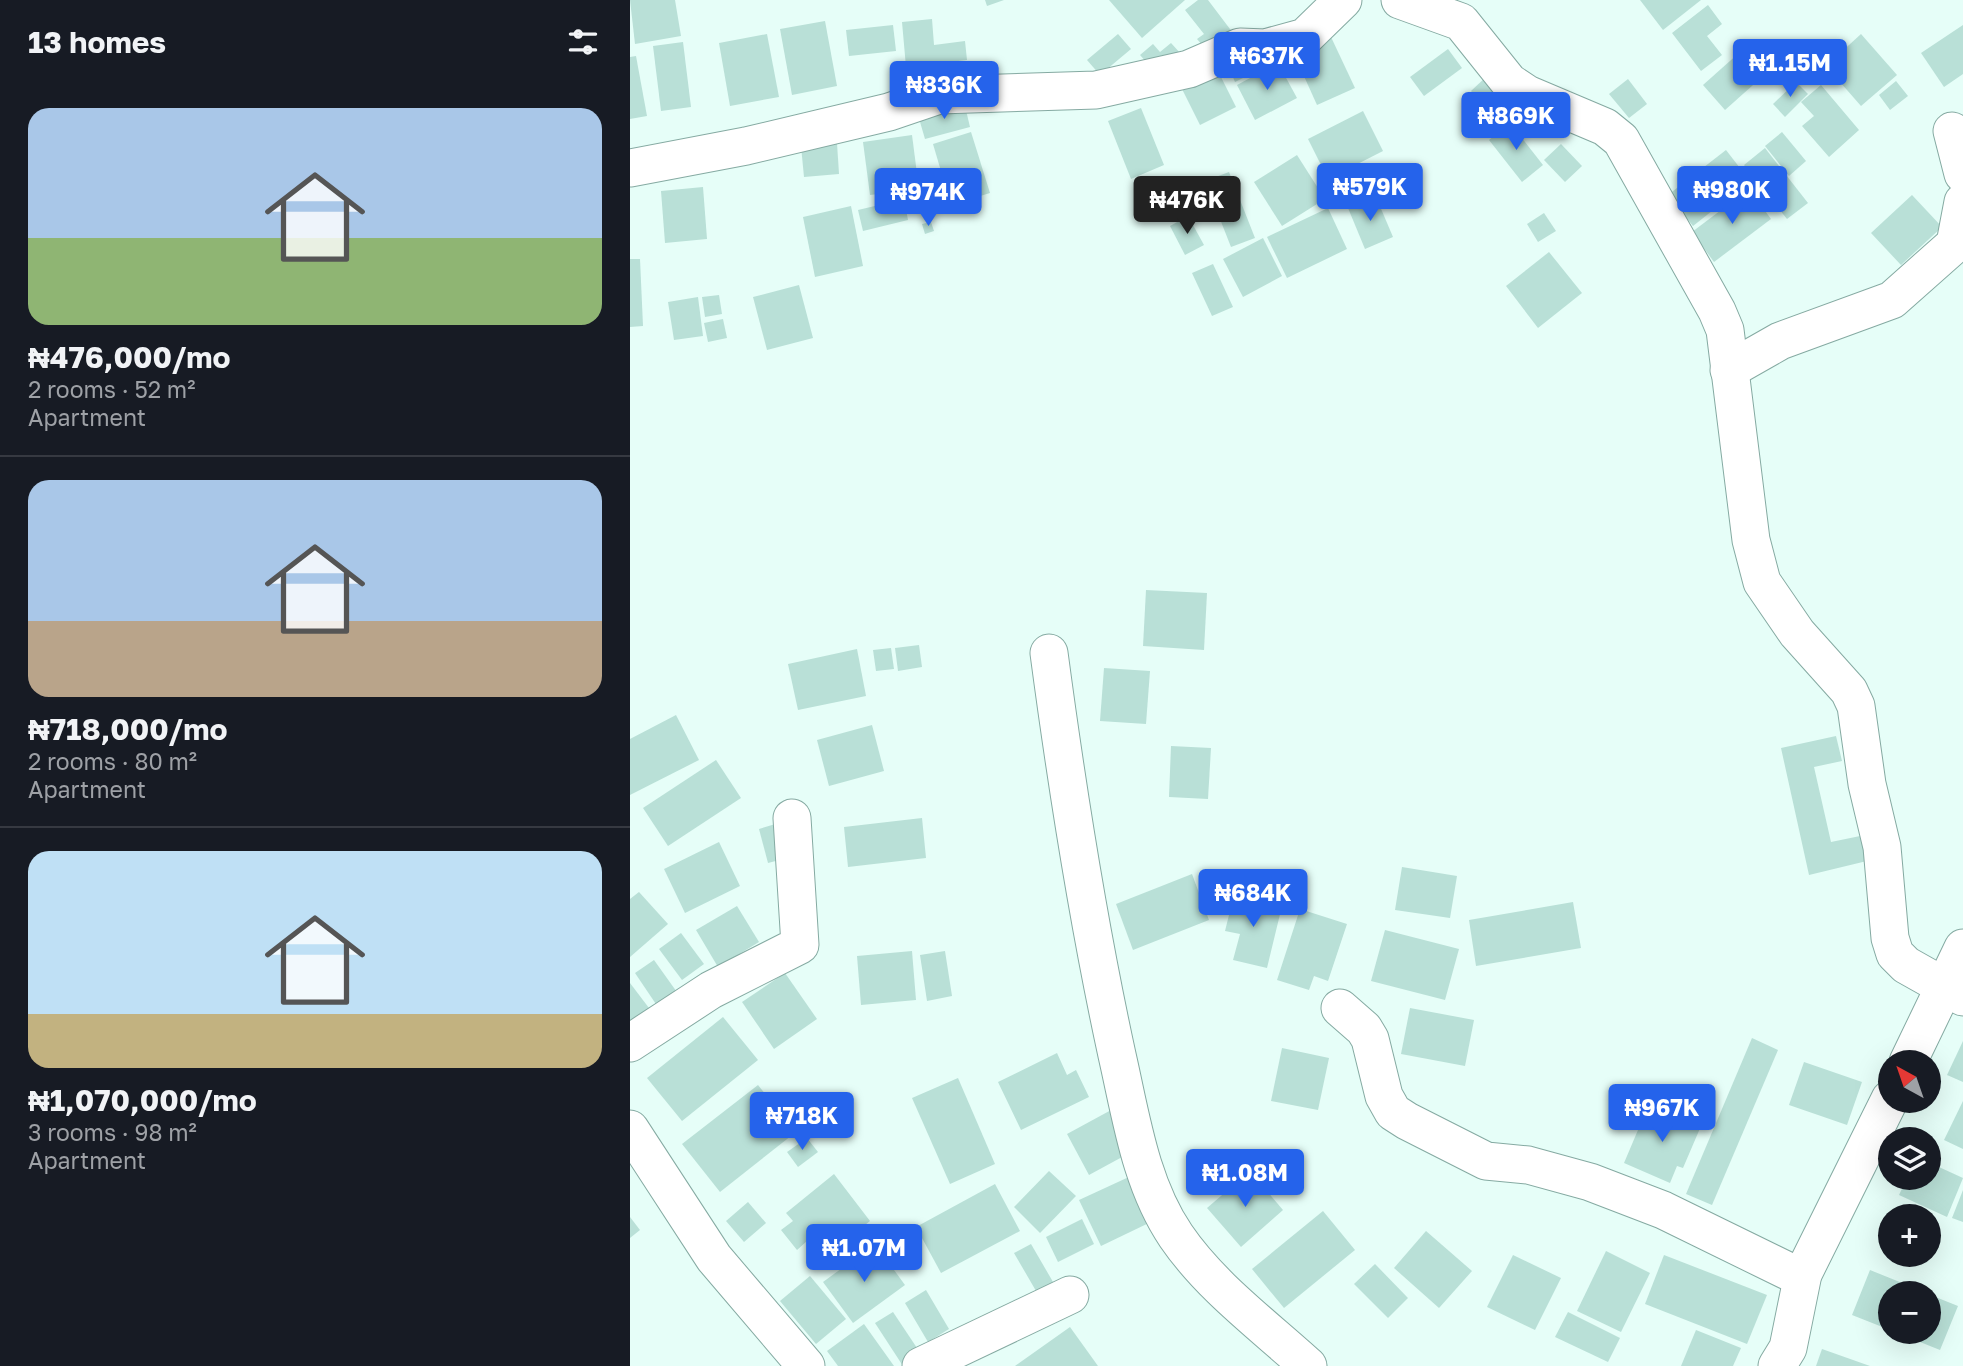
<!DOCTYPE html>
<meta charset="utf-8">
<style>
body{margin:0;font-family:"Golos Text",sans-serif;background:#20242c;color:#f1f3f6;height:100vh;display:flex;flex-direction:column;font-size:26px;white-space:nowrap}
*{box-sizing:border-box;margin:0}
p{font-size:23px;color:#9ea1a6}
.icon{flex:none;width:38px;height:38px;fill:none;stroke:currentColor;stroke-width:2;stroke-linecap:round;stroke-linejoin:round}
.map{position:relative;flex:1;overflow:hidden}
.side{display:flex;flex-direction:column;background:#171b24;width:630px}
.side>*{flex:none}
.needle{width:46px;rotate:320deg}
.controls{position:absolute;left:1248px;top:1050px;display:grid;gap:14px}
.controls a{display:grid;place-items:center;width:63px;height:63px;border-radius:50%;background:#171b24;box-shadow:0 7px 28px #0002;font-size:35px}
.price{position:absolute;translate:-50% -60px;padding:0 16px;border-radius:7px;background:#2563eb;color:#fff;font-size:23px;line-height:46px;filter:drop-shadow(0 2px 4px #0008)}
.price::after{content:'';position:absolute;left:50%;top:42px;width:21px;height:16px;margin-left:-10px;background:inherit;clip-path:polygon(0 0,100% 0,50% 100%)}
.price.selected{background:#222;color:#fff}
ul{padding:0;list-style:none}
li{display:grid;align-content:center;gap:14px;height:371px;padding:0 28px}
li+li{border-top:2px solid #363941}
li span{display:grid;place-items:center;height:217px;border-radius:21px;color:#555}
li>.icon{margin-inline-start:auto}
span .icon{width:126px;height:126px;fill:#fffc;stroke-width:1}
li b{font-size:30px}
h2{display:flex;justify-content:space-between;align-items:center;height:84px;padding:0 28px;font-size:30px}
main{display:flex;flex:1;min-height:0}
.map>svg:first-child{display:block}
.building{fill:#b9e0d7}
.lines{fill:none;stroke-linecap:round;stroke-linejoin:round}
.minor-casing{stroke:#85aaa2;stroke-width:39}
.minor{stroke:#fff;stroke-width:37}
</style>
<main>
<section class="side">
<h2>13 homes<svg class="icon" aria-label="filters" viewBox="0 0 24 24"><path d="M4 7h16M4 17h16"/><circle cx="9" cy="7" r="2"/><circle cx="15" cy="17" r="2"/></svg></h2>
<ul>
<li><span style="background:linear-gradient(#a9c7e8 60%,#8fb573 0)"><svg class="icon" aria-label="home" viewBox="0 0 24 24"><path d="M3 11l9-7 9 7M6 9v11h12V9"/></svg></span><div><b>₦476,000/mo</b><p>2 rooms · 52 m²</p><p>Apartment</p></div></li>
<li><span style="background:linear-gradient(#a9c7e8 65%,#b9a48a 0)"><svg class="icon" aria-label="home" viewBox="0 0 24 24"><path d="M3 11l9-7 9 7M6 9v11h12V9"/></svg></span><div><b>₦718,000/mo</b><p>2 rooms · 80 m²</p><p>Apartment</p></div></li>
<li><span style="background:linear-gradient(#bfe0f5 75%,#c2b280 0)"><svg class="icon" aria-label="home" viewBox="0 0 24 24"><path d="M3 11l9-7 9 7M6 9v11h12V9"/></svg></span><div><b>₦1,070,000/mo</b><p>3 rooms · 98 m²</p><p>Apartment</p></div></li>
</ul>
</section>
<div class="map">
<svg width="1333" height="1366" viewBox="0 0 1333 1366">
<rect width="100%" height="100%" fill="#e6fef8"/>
<g class="building">
<polygon points="0,0 45,0 51,36 5,44"/>
<polygon points="355,0 374,0 357,6"/>
<polygon points="479,0 555,0 512,38"/>
<polygon points="568,0 578,0 603,33 578,52 567,39 574,34 555,10"/>
<polygon points="1010,0 1071,0 1033,30"/>
<polygon points="1078,5 1092,24 1077,36 1092,55 1071,71 1042,33"/>
<polygon points="302,19 304,45 335,41 337,60 276,67 272,22"/>
<polygon points="195,21 207,86 162,95 150,29"/>
<polygon points="263,25 266,51 219,56 216,30"/>
<polygon points="1333,25 1333,74 1314,87 1291,53"/>
<polygon points="137,34 149,97 100,106 89,43"/>
<polygon points="488,34 501,49 470,75 457,60"/>
<polygon points="1231,34 1267,75 1231,106 1196,66"/>
<polygon points="701,37 725,88 687,105 664,54"/>
<polygon points="53,42 61,107 31,111 23,46"/>
<polygon points="541,43 551,54 527,74 510,55 523,44 530,52"/>
<polygon points="1119,44 1141,69 1095,110 1073,85"/>
<polygon points="818,49 832,68 794,96 780,77"/>
<polygon points="629,54 635,67 605,82 599,68"/>
<polygon points="6,56 17,116 0,119 0,57"/>
<polygon points="648,63 667,98 625,120 607,85"/>
<polygon points="587,69 606,107 570,125 551,87"/>
<polygon points="857,76 879,101 862,115 841,91"/>
<polygon points="998,79 1017,104 999,118 979,94"/>
<polygon points="1266,81 1278,96 1260,110 1249,95"/>
<polygon points="1166,82 1178,94 1155,117 1143,104"/>
<polygon points="1191,85 1229,130 1199,157 1172,126 1184,116 1171,102"/>
<polygon points="334,102 340,127 295,139 288,115"/>
<polygon points="511,108 534,165 501,179 478,121"/>
<polygon points="733,111 753,151 698,179 678,139"/>
<polygon points="880,123 913,165 892,182 859,140"/>
<polygon points="341,132 360,193 321,205 303,144"/>
<polygon points="1152,132 1176,161 1159,176 1135,146"/>
<polygon points="282,135 289,189 240,195 233,142"/>
<polygon points="207,143 209,174 174,177 171,146"/>
<polygon points="931,144 952,166 935,182 914,160"/>
<polygon points="1135,148 1178,203 1157,219 1114,165"/>
<polygon points="1096,150 1120,181 1063,226 1038,195"/>
<polygon points="667,155 695,199 652,226 624,182"/>
<polygon points="599,172 625,238 601,247 575,181"/>
<polygon points="73,187 77,239 35,243 31,191"/>
<polygon points="1119,189 1141,219 1084,262 1062,232"/>
<polygon points="1282,195 1312,227 1271,265 1241,233"/>
<polygon points="746,197 763,237 735,249 718,208"/>
<polygon points="274,199 278,220 233,231 228,210"/>
<polygon points="221,206 233,266 185,277 173,217"/>
<polygon points="698,208 717,249 657,278 637,237"/>
<polygon points="914,213 926,231 908,242 897,224"/>
<polygon points="558,216 574,245 555,255 540,226"/>
<polygon points="301,222 304,231 295,234 292,224"/>
<polygon points="633,238 652,276 613,297 593,259"/>
<polygon points="919,252 952,293 908,328 876,286"/>
<polygon points="0,259 10,259 13,326 0,327"/>
<polygon points="583,264 603,307 582,316 562,273"/>
<polygon points="169,285 183,338 137,350 123,297"/>
<polygon points="89,295 92,314 75,317 72,297"/>
<polygon points="68,297 73,336 44,340 38,302"/>
<polygon points="93,319 97,338 78,342 74,323"/>
<polygon points="516,590 577,593 574,650 513,646"/>
<polygon points="289,645 292,667 268,671 265,648"/>
<polygon points="261,648 264,669 246,671 243,650"/>
<polygon points="227,649 236,696 168,710 158,664"/>
<polygon points="474,668 520,671 516,724 470,721"/>
<polygon points="46,715 69,760 0,795 0,739"/>
<polygon points="242,725 254,771 199,786 187,740"/>
<polygon points="1206,736 1212,761 1184,767 1201,842 1235,835 1241,860 1179,875 1151,748"/>
<polygon points="541,746 581,748 578,799 539,797"/>
<polygon points="86,760 111,798 38,846 13,808"/>
<polygon points="292,818 296,858 218,867 214,827"/>
<polygon points="152,822 161,857 138,863 129,829"/>
<polygon points="89,842 110,886 55,913 34,869"/>
<polygon points="772,867 827,876 820,918 765,910"/>
<polygon points="562,874 579,920 503,950 486,904"/>
<polygon points="9,892 38,924 0,957 0,899"/>
<polygon points="604,895 652,906 637,968 603,960 610,934 595,931"/>
<polygon points="943,902 951,948 846,966 839,920"/>
<polygon points="107,906 129,942 88,967 66,930"/>
<polygon points="670,909 717,924 698,981 684,976 679,990 647,980"/>
<polygon points="755,930 829,949 815,1000 741,981"/>
<polygon points="51,933 74,964 52,980 29,949"/>
<polygon points="282,951 286,1000 231,1005 227,956"/>
<polygon points="315,951 322,996 297,1001 290,955"/>
<polygon points="24,960 54,1002 34,1016 5,973"/>
<polygon points="155,973 187,1019 144,1049 112,1002"/>
<polygon points="0,983 22,1012 0,1029"/>
<polygon points="780,1008 844,1020 835,1066 771,1054"/>
<polygon points="93,1017 128,1060 52,1121 17,1078"/>
<polygon points="1122,1038 1148,1050 1082,1205 1056,1194"/>
<polygon points="1333,1041 1333,1082 1317,1075"/>
<polygon points="652,1048 699,1058 688,1110 641,1101"/>
<polygon points="427,1053 437,1075 446,1070 459,1097 391,1130 368,1082"/>
<polygon points="1174,1062 1232,1082 1217,1125 1159,1105"/>
<polygon points="328,1078 365,1164 320,1184 282,1098"/>
<polygon points="128,1085 166,1132 90,1192 52,1144"/>
<polygon points="1333,1101 1333,1149 1314,1140"/>
<polygon points="1019,1104 1071,1126 1053,1168 1047,1166 1040,1183 994,1163"/>
<polygon points="483,1109 505,1150 459,1175 437,1134"/>
<polygon points="177,1138 188,1152 168,1167 157,1152"/>
<polygon points="1298,1162 1333,1178 1317,1217 1269,1195 1277,1178 1298,1178"/>
<polygon points="419,1171 446,1196 410,1233 384,1207"/>
<polygon points="620,1171 653,1210 611,1247 577,1208"/>
<polygon points="204,1174 240,1221 192,1259 177,1241 167,1250 151,1230 163,1221 156,1213"/>
<polygon points="501,1176 523,1221 471,1246 449,1200"/>
<polygon points="365,1184 390,1231 311,1273 286,1227"/>
<polygon points="1333,1190 1333,1222 1322,1218"/>
<polygon points="118,1202 136,1223 114,1242 96,1221"/>
<polygon points="693,1211 725,1250 654,1308 622,1269"/>
<polygon points="0,1217 10,1230 0,1238"/>
<polygon points="452,1219 464,1244 428,1262 416,1237"/>
<polygon points="796,1231 842,1271 809,1308 764,1268"/>
<polygon points="245,1244 275,1285 223,1323 193,1282"/>
<polygon points="401,1244 430,1294 413,1303 384,1253"/>
<polygon points="976,1251 1020,1273 991,1332 947,1311"/>
<polygon points="883,1255 931,1278 905,1330 857,1307"/>
<polygon points="1034,1255 1137,1295 1117,1344 1015,1304"/>
<polygon points="745,1264 778,1298 758,1318 724,1284"/>
<polygon points="1240,1270 1297,1293 1260,1293 1260,1330 1222,1315"/>
<polygon points="180,1276 216,1319 186,1344 150,1301"/>
<polygon points="296,1290 319,1329 298,1342 275,1303"/>
<polygon points="1298,1294 1328,1306 1310,1350 1265,1332 1298,1332"/>
<polygon points="263,1312 291,1354 273,1366 245,1323"/>
<polygon points="938,1312 990,1338 978,1362 925,1337"/>
<polygon points="234,1324 264,1366 208,1366 197,1351"/>
<polygon points="440,1327 468,1366 385,1366"/>
<polygon points="1066,1330 1111,1348 1103,1366 1051,1366"/>
<polygon points="1192,1349 1240,1366 1186,1366"/>
</g>
<g class="lines">
<defs>
<g id="minor">
<polyline points="770,0 831,22 879,82 897,94 975,127 991,140 1087,311 1095,330 1121,540 1132,582 1167,633 1219,691 1226,706 1237,784 1252,847 1260,938 1265,954 1276,965 1333,997"/>
<polyline points="1322,131 1333,174"/>
<polyline points="0,168 116,146 259,112 309,95 466,90 559,69 610,47 635,48 675,37 713,0"/>
<polyline points="1099,370 1150,341 1262,300 1325,244 1333,202"/>
<path d="M419 653C437 788 458 922 487 1055 501 1116 510 1183 546 1236 580 1286 633 1325 678 1366"/>
<polyline points="710,1008 734,1029 740,1039 754,1096 763,1112 777,1121 856,1161 898,1165 960,1182 1033,1210 1170,1277 1173,1274"/>
<polyline points="0,1043 81,990 170,945 162,818"/>
<polyline points="1278,1062 1333,948"/>
<polyline points="0,1129 84,1258 176,1366"/>
<polyline points="291,1366 440,1295"/>
<polyline points="1147,1366 1158,1348 1173,1274 1260,1099"/>
</g>
</defs>
<use href="#minor" class="minor-casing"/>
<use href="#minor" class="minor"/>
</g>
</svg>
<div class="controls">
<a><svg class="needle" viewBox="-14 -14 28 28"><path d="M0-13l5 13h-10z" fill="#e53935"/><path d="M0 13l5-13h-10z" fill="#9ea1a6"/></svg></a>
<a><svg class="icon" aria-label="layers" viewBox="0 0 24 24"><path d="M12 4l9 5-9 5-9-5zM3 14l9 5 9-5"/></svg></a>
<a>+</a>
<a>−</a>
</div>
<b class="price" style="left:637px;top:92px">₦637K</b>
<b class="price" style="left:1160px;top:99px">₦1.15M</b>
<b class="price" style="left:314px;top:121px">₦836K</b>
<b class="price" style="left:886px;top:152px">₦869K</b>
<b class="price" style="left:740px;top:223px">₦579K</b>
<b class="price" style="left:1102px;top:226px">₦980K</b>
<b class="price" style="left:298px;top:228px">₦974K</b>
<b class="price selected" style="left:557px;top:236px">₦476K</b>
<b class="price" style="left:623px;top:929px">₦684K</b>
<b class="price" style="left:1032px;top:1144px">₦967K</b>
<b class="price" style="left:172px;top:1152px">₦718K</b>
<b class="price" style="left:615px;top:1209px">₦1.08M</b>
<b class="price" style="left:234px;top:1284px">₦1.07M</b>
</div>
</main>
